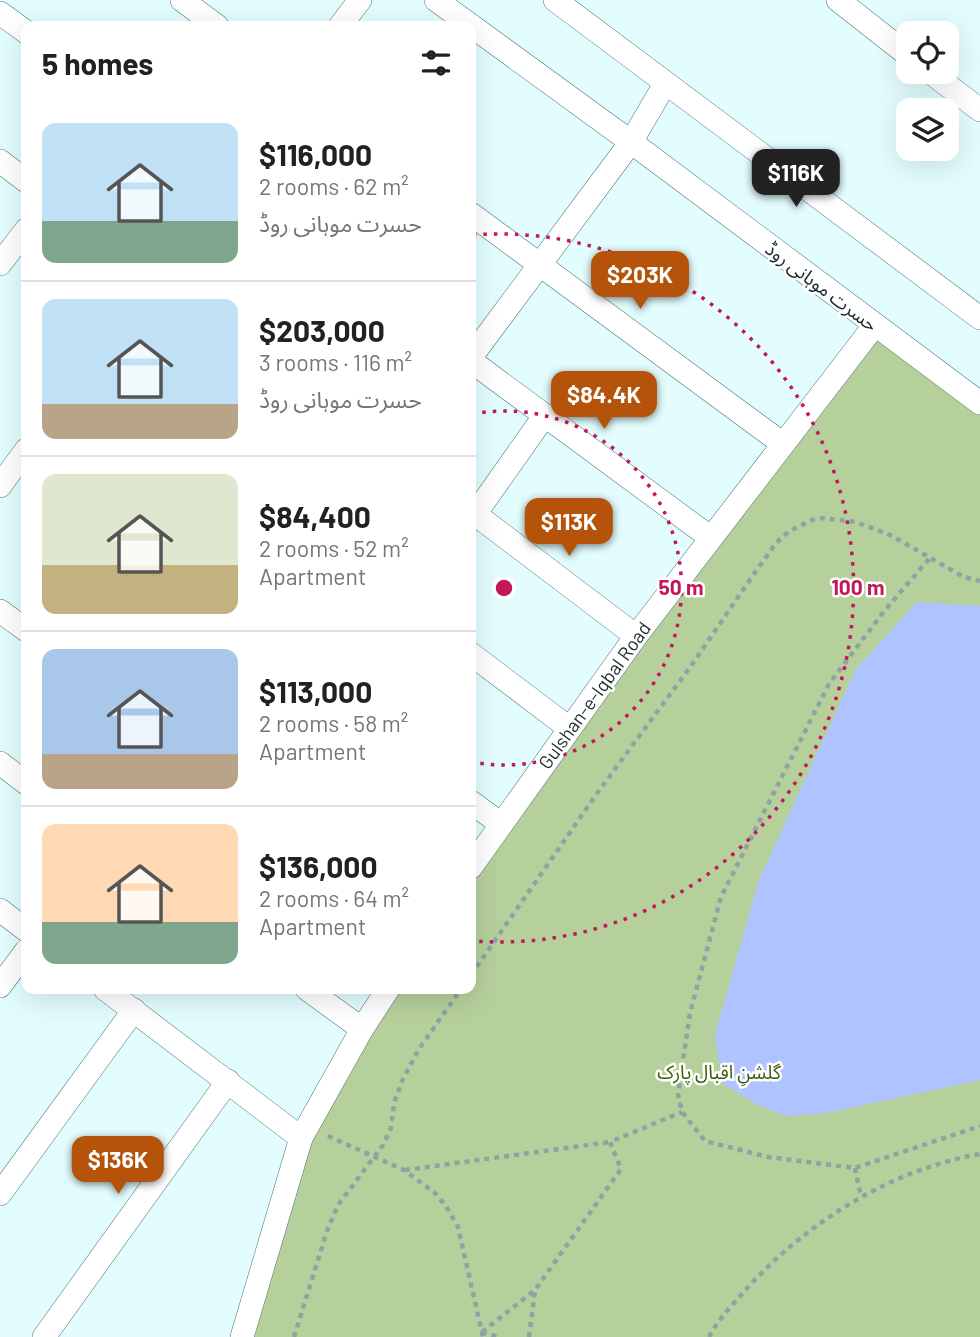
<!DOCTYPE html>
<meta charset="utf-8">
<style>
body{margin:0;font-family:Barlow,"Noto Sans Arabic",sans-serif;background:#f2f2f2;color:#202124;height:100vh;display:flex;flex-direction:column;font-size:26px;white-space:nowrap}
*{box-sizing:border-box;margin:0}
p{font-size:23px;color:#757577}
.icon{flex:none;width:38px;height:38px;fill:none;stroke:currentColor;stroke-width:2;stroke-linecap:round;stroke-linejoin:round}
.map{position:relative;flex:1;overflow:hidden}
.sheet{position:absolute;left:21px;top:21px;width:455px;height:973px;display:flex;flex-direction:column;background:#fff;border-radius:14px;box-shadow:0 7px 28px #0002}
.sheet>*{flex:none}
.buttons{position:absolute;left:896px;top:21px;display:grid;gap:14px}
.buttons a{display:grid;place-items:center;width:63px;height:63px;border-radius:14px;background:#fff;box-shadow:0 7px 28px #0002;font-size:35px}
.price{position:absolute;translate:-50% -60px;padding:0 16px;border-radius:14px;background:#b45309;color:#fff;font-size:23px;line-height:46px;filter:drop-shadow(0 2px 4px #0008)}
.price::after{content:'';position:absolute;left:50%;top:42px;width:21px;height:16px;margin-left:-10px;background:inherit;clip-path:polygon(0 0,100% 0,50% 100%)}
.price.on{background:#222;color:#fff}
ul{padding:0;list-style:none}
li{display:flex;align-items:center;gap:21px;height:175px;padding:0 21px}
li+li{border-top:2px solid #e0e0e0}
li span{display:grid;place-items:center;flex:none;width:196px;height:140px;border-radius:14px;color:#555}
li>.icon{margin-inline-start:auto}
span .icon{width:84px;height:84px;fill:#fffc;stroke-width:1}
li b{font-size:30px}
h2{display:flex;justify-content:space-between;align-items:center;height:84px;padding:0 21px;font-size:30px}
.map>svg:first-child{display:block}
.green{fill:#b6d09c}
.water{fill:#aec3ff}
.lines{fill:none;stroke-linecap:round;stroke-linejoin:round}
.minor-casing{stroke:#4c7577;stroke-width:24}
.path{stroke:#8da3a4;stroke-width:4.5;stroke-dasharray:5 5;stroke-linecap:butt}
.minor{stroke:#fff;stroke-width:23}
.ring{fill:none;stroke:#c2185b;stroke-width:3.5;stroke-dasharray:3.5 7}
.labels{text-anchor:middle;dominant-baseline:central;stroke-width:5;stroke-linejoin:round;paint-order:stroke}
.street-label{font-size:19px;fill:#1b2c2d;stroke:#fff}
.park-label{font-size:19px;fill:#3c5c07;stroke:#fff}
.centre{fill:#c2185b;stroke:#fff;stroke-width:3.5}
.ring-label{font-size:21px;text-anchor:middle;font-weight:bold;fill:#c2185b;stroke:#fff;stroke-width:5;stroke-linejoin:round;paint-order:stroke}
</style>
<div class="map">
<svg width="980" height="1337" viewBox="0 0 980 1337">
<rect width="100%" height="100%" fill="#e3fdfe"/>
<polygon class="green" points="874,326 980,403 980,1337 242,1337 301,1138 399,989 471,989 471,878 569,728"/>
<polygon class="water" points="917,602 980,606 980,1080 826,1113 785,1116 754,1103 722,1083 715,1035 759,880 856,669"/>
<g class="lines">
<defs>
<g id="minor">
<polyline points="182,0 217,26"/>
<polyline points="436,0 631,142 980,403"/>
<polyline points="555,0 980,318"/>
<polyline points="838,0 908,55"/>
<polyline points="0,13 26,32"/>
<polyline points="340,26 360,0"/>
<polyline points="930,72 980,110"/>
<polyline points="0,161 26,181"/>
<polyline points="471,214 783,444"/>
<polyline points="0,264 26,230"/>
<polyline points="471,357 631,142 665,84"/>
<polyline points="471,361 711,538"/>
<polyline points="0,486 26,450"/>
<polyline points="475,514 636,636"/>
<polyline points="471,520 545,415"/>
<polyline points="0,611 26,630"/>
<polyline points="471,654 569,728"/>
<polyline points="0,763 26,783"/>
<polyline points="471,802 501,824"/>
<polyline points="471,867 636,636 874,326"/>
<polyline points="0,910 26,930"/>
<polyline points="0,986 26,951"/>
<polyline points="105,989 301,1138"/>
<polyline points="307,989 362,1029"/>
<polyline points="0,1194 134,1010"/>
<polyline points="44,1337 228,1081"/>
<polyline points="242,1337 301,1138 362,1029 388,989"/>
</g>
</defs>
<use href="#minor" class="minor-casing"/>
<g class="path">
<polyline points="929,559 885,610 829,684 721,897 690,1013 678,1094 682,1112 705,1141 768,1157 855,1168 980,1126"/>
<polyline points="471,975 598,792 691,666 756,571 776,543 788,532 812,520 822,518 856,522 890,535 964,577 980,581"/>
<polyline points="328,1136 404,1170 435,1193 446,1206 458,1227 483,1337"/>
<polyline points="855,1168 861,1197"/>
<polyline points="405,1170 610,1142"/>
<polyline points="482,1332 535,1290 621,1169 610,1142 682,1112"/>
<polyline points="482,1332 499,1337"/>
<polyline points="294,1337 327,1231 338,1205 383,1145 391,1128 394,1103 403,1079 419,1049 461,989"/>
<polyline points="529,1337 535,1291"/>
<path d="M709 1337C717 1321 730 1308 742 1294 802 1225 889 1170 980 1154"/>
</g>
<use href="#minor" class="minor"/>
</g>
<g class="ring">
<path d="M472 414A177 177 0 1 1 472 762"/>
<path d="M473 235A354 354 0 1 1 473 941"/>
</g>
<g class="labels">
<g class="street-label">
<text transform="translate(822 286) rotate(37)">حسرت موہانی روڈ</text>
<text transform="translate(594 695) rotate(-54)">Gulshan-e-Iqbal Road</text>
</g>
<g class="park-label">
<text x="719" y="1071">گلشنِ اقبال پارک</text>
</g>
</g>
<circle cx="504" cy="588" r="10" class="centre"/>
<g class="ring-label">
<text x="681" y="595">50 m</text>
<text x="858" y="595">100 m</text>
</g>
</svg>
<div class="buttons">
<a><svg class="icon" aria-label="locate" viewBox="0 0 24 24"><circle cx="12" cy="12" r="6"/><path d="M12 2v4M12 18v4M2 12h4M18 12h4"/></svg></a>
<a><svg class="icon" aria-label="layers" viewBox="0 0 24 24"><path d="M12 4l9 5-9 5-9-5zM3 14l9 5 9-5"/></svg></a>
</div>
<b class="price on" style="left:796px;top:209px">$116K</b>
<b class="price" style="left:640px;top:311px">$203K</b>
<b class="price" style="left:604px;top:431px">$84.4K</b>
<b class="price" style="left:569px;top:558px">$113K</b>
<b class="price" style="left:118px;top:1196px">$136K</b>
<section class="sheet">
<h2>5 homes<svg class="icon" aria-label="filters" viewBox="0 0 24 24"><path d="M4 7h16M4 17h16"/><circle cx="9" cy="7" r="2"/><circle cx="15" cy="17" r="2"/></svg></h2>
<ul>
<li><span style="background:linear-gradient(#bfe0f5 70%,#7fa58c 0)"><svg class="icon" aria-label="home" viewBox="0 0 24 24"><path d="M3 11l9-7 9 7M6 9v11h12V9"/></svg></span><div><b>$116,000</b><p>2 rooms · 62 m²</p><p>حسرت موہانی روڈ</p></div></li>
<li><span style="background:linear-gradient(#bfe0f5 75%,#b9a48a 0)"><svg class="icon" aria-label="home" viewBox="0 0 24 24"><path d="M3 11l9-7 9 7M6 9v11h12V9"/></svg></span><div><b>$203,000</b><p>3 rooms · 116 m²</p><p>حسرت موہانی روڈ</p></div></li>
<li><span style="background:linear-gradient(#dfe7d0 65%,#c2b280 0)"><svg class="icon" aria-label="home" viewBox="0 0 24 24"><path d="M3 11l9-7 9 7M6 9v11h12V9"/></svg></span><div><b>$84,400</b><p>2 rooms · 52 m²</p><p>Apartment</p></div></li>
<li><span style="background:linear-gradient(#a9c7e8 75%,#b9a48a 0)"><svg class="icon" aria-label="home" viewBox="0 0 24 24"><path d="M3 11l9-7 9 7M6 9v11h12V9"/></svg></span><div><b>$113,000</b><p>2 rooms · 58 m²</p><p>Apartment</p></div></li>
<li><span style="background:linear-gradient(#ffd9b3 70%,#7fa58c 0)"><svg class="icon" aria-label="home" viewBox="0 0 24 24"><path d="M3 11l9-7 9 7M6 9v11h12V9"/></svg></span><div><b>$136,000</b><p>2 rooms · 64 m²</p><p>Apartment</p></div></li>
</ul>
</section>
</div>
